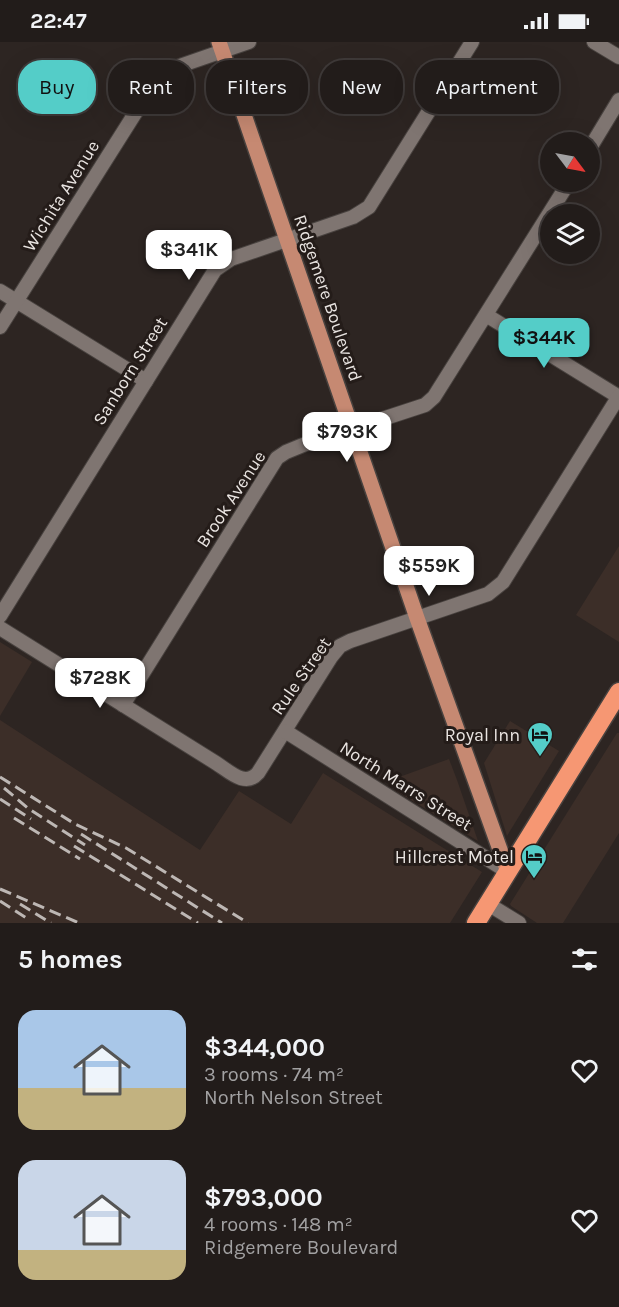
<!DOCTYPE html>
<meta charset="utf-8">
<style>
body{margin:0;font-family:Karla,sans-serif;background:#2a2523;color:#f1f3f6;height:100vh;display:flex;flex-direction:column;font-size:22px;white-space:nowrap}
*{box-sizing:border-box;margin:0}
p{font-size:20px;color:#a2a1a2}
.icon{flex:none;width:33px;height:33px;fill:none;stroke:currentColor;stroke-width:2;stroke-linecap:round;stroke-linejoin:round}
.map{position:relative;height:881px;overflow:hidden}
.panel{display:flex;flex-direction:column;background:#221c1a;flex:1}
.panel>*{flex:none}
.hud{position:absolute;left:18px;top:18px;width:584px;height:54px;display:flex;gap:12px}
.needle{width:39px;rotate:122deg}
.buttons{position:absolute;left:540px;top:90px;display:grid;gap:12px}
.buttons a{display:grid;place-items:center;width:60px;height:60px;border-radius:50%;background:#221c1a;box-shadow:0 6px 24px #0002,0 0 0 2px #3f3a39;font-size:30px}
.price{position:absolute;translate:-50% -51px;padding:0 14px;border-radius:12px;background:#fff;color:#222;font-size:20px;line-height:39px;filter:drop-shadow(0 2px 3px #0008)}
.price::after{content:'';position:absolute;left:50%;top:36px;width:18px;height:14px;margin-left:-9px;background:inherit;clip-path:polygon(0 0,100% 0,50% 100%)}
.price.selected{background:#54cdc8;color:#111}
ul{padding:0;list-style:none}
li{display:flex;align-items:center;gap:18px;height:150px;padding:0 18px}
li span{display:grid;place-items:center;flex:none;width:168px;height:120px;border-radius:18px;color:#555}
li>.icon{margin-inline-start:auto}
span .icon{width:72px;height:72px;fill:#fffc;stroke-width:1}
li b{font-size:26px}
h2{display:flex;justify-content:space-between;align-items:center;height:72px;padding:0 18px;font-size:26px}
.chip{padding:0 21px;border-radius:24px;background:#221c1a;box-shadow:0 6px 24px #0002,0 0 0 2px #3f3a39;font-size:21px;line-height:54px}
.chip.selected{background:#54cdc8;color:#111}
.status{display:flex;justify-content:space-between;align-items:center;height:42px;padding:0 30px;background:#221c1a;direction:ltr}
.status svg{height:16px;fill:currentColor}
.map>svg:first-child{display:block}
.built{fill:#3c2e28}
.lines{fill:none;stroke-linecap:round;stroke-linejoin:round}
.minor-casing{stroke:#48423f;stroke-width:16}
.major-casing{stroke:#48423f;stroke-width:18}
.highway-casing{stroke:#48423f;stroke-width:21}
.minor{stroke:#7f7571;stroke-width:14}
.major{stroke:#c68972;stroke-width:15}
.highway{stroke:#f69773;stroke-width:18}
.rail{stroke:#bdb7b4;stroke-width:3;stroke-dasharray:12 6;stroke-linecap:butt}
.labels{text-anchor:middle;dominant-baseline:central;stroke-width:6;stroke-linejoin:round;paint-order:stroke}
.street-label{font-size:18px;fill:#eae5e2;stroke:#241c19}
.poi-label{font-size:18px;fill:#eae5e2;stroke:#241c19;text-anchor:end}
</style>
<div class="status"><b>22:47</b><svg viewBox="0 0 49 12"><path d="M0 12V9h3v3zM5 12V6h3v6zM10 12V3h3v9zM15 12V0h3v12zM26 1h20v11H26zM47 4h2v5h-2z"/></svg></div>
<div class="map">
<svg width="619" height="881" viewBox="0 0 619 881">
<rect width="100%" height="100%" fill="#2d2522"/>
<g class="built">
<polygon points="619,504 619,600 576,573"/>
<polygon points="0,600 32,620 0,674"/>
<polygon points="0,678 200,808 239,749 291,782 323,731 482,830 450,881 0,881"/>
<polygon points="510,679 559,709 507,794 484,721"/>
<polygon points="617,691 619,691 619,791 563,881 537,881 511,864 510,862"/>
<polygon points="449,717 457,738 478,799 395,748 391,738"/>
</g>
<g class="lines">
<defs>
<g id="minor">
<polyline points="594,0 619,15"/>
<polyline points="590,106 619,58"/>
<polyline points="0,249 146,339"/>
<polyline points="486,273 619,355"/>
<polyline points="0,285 158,35 168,28 249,0"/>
<polyline points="0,574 215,228 231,217 353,175 369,165 472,0"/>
<path d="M0 586 216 721C229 729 245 746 258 731L331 615 340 604 350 599 488 552 503 540 619 354"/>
<polyline points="123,663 277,416 286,410 303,403 425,363 434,355 569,140"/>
<polyline points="285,689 508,830"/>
<polyline points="488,862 519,881"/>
</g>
<polyline id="major" points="219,0 417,576 508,830"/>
<polyline id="highway" points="476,881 619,650"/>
</defs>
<use href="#minor" class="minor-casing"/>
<use href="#major" class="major-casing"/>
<use href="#highway" class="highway-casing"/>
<use href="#minor" class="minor"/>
<use href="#major" class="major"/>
<use href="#highway" class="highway"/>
<g class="rail">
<polyline points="0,735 75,782 126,806 248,881"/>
<polyline points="4,746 29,767 85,803"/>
<polyline points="0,757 31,777"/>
<polyline points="14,776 80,817"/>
<polyline points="81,792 222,881"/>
<polyline points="74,804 198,881"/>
<polyline points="0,847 79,881"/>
<polyline points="0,859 28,877"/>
<polyline points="20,862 51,881"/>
</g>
</g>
<defs>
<symbol id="hotel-pin" viewBox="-11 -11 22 30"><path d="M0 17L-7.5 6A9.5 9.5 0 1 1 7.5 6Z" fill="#54cdc8" stroke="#241c19"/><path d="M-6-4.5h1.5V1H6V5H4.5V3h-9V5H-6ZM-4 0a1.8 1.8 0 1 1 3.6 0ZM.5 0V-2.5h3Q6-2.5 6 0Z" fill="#111"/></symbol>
</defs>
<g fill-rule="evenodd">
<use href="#hotel-pin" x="525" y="678" width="30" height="40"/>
<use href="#hotel-pin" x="519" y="800" width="30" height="40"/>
</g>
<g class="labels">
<g class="street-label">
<text transform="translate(61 154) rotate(-58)">Wichita Avenue</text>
<text transform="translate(328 256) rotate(71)">Ridgemere Boulevard</text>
<text transform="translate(130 329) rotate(-58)">Sanborn Street</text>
<text transform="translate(231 457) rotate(-57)">Brook Avenue</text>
<text transform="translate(301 634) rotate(-55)">Rule Street</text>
<text transform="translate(406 744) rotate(32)">North Marrs Street</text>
</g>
<g class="poi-label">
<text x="520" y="693">Royal Inn</text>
<text x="514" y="815">Hillcrest Motel</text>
</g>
</g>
</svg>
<div class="buttons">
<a><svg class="needle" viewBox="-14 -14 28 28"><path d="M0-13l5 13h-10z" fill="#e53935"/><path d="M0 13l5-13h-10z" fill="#a2a1a2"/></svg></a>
<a><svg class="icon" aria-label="layers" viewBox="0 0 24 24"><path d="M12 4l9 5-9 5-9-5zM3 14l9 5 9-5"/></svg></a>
</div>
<b class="price" style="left:189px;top:239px">$341K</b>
<b class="price selected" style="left:544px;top:327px">$344K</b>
<b class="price" style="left:347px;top:421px">$793K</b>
<b class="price" style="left:429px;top:555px">$559K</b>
<b class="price" style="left:100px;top:667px">$728K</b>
<div class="hud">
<a class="chip selected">Buy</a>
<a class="chip">Rent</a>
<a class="chip">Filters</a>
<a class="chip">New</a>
<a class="chip">Apartment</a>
</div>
</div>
<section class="panel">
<h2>5 homes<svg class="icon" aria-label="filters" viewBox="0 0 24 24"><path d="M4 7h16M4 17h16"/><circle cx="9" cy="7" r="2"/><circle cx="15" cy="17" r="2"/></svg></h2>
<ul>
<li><span style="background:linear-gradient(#a9c7e8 65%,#c2b280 0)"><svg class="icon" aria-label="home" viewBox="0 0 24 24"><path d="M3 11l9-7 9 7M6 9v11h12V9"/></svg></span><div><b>$344,000</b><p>3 rooms · 74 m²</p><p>North Nelson Street</p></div><svg class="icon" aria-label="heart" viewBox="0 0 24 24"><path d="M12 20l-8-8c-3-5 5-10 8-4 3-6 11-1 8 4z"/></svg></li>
<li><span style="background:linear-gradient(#c9d6e8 75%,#c2b280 0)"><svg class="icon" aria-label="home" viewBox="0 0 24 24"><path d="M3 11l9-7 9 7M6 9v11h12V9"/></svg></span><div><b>$793,000</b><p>4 rooms · 148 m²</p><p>Ridgemere Boulevard</p></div><svg class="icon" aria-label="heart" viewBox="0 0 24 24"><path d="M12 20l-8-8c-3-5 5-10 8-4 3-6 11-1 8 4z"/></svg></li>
</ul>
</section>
